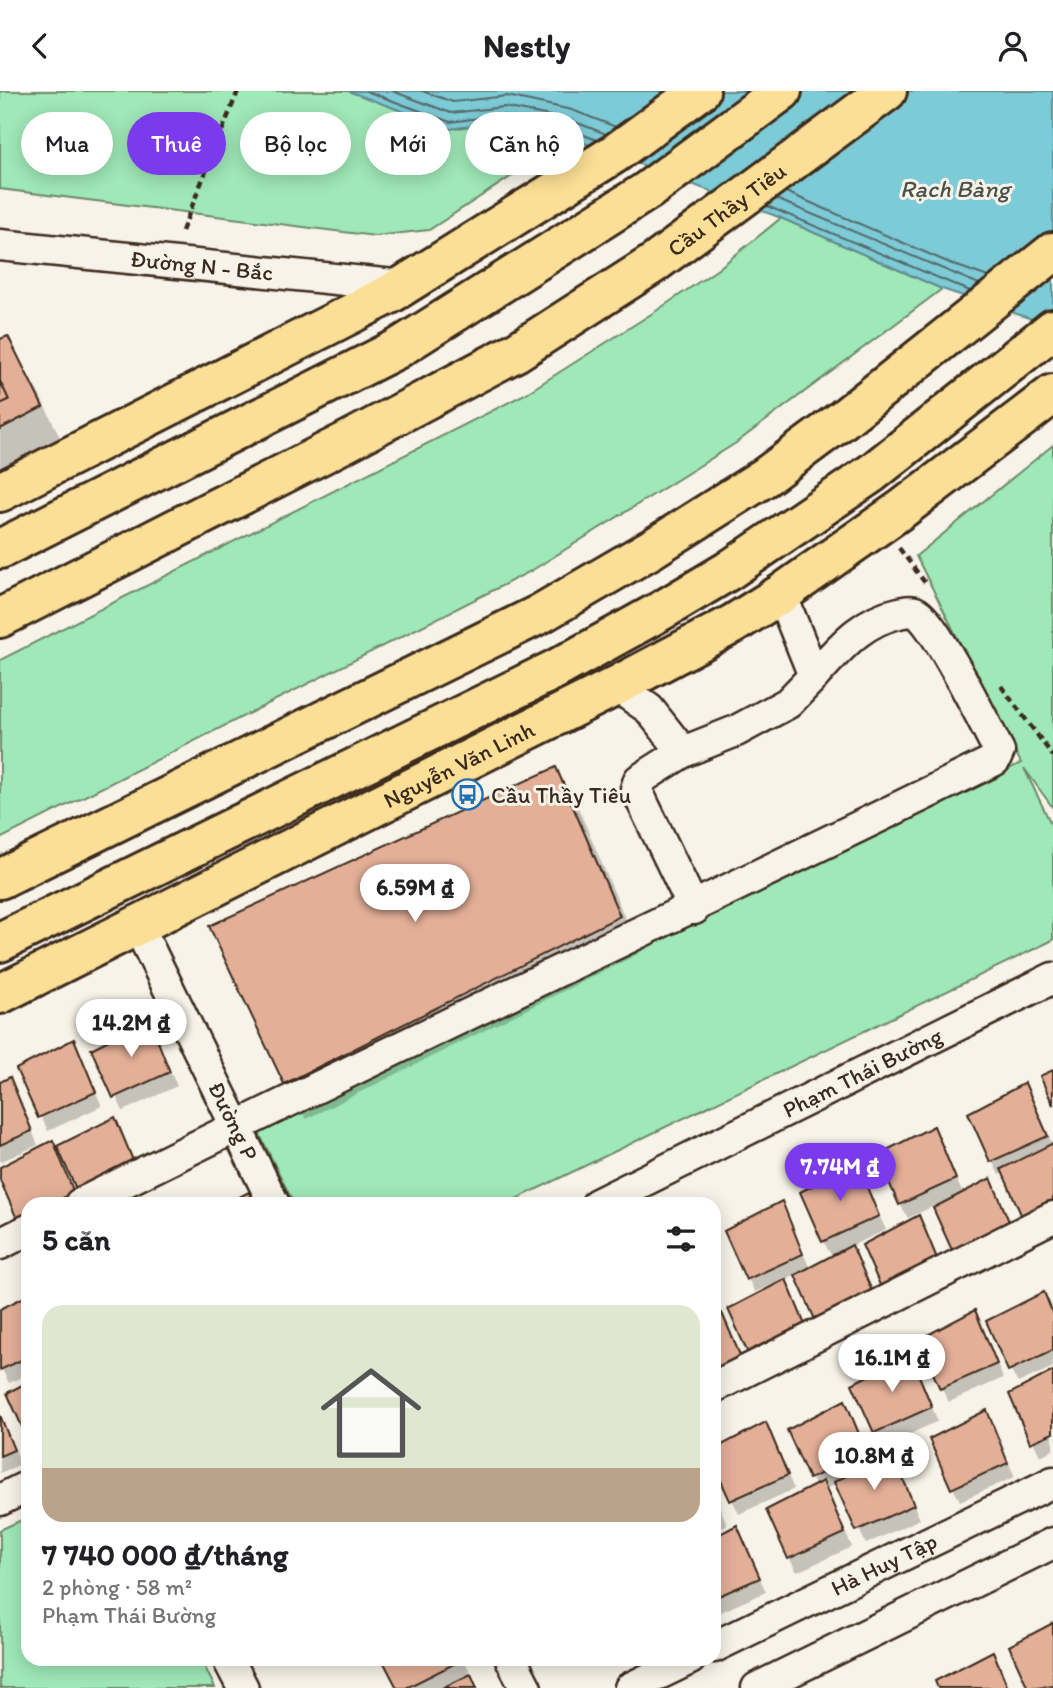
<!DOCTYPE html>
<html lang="vi">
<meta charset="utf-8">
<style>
body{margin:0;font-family:Itim,sans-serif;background:#f6f6f6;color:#202124;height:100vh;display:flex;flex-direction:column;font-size:26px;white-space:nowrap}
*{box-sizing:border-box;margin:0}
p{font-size:23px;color:#757577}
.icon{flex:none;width:38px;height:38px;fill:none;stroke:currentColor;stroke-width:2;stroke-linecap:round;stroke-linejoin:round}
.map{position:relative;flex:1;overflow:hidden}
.panel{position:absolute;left:21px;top:1106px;width:700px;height:469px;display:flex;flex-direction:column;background:#fff;border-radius:21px;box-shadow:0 4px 18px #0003}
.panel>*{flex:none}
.guide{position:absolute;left:21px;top:21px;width:700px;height:63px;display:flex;gap:14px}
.price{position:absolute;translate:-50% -60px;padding:0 16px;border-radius:24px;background:#fff;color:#222;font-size:23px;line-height:46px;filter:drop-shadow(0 2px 4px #0008)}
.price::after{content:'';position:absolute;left:50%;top:42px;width:21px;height:16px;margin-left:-10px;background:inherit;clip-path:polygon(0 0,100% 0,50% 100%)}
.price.active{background:#7c3aed;color:#fff}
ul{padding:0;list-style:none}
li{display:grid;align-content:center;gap:14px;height:371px;padding:0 21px}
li+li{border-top:2px solid #e0e0e0}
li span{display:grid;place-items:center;height:217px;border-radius:21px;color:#555}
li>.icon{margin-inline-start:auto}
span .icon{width:126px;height:126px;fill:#fffc;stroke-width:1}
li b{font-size:30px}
h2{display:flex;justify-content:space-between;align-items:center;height:84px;padding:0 21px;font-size:30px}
.pill{padding:0 24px;border-radius:32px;background:#fff;box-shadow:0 4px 18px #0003;font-size:24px;line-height:63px}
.pill.active{background:#7c3aed;color:#fff}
header{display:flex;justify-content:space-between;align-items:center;height:91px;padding:0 21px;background:#fff;font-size:32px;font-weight:700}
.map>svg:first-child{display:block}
.green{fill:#9fe8b7;stroke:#6d896a;stroke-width:2}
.water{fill:#7bcbd7;stroke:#618b8d;stroke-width:2}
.shadow{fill:#0003}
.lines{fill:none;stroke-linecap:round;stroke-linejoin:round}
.shore{stroke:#556a68;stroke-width:2}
.building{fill:#e3af97;stroke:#3b2a1e;stroke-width:2}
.minor-casing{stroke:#3b2a1e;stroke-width:35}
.major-casing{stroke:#3b2a1e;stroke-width:44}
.highway-casing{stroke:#3b2a1e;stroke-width:44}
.path{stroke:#3b2a1e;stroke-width:4.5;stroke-dasharray:7 5;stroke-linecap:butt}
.minor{stroke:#f7f3e8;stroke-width:30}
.major{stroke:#fbdf96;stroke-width:38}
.highway{stroke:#fbdf96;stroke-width:38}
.labels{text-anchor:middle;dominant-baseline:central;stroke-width:6;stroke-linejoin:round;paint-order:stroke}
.street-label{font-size:23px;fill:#3b2a1e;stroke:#f7f3e8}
.poi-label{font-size:23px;fill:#3b2a1e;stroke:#f7f3e8;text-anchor:start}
.water-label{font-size:24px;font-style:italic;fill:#4b524c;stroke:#f7f3e8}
</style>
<header><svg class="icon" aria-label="back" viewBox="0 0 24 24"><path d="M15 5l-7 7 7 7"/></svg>Nestly<svg class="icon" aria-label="person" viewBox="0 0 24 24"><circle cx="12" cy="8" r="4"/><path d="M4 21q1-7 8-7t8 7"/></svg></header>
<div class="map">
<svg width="1053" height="1597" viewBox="0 0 1053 1597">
<rect width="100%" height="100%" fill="#f7f3e8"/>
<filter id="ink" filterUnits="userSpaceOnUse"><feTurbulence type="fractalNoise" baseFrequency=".0143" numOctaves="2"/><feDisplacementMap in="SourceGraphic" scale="14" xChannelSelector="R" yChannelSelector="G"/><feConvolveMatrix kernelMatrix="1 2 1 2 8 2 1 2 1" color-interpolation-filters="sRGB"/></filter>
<g filter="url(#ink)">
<g class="green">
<polygon points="0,0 598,0 566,45 521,79 429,139 375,145 0,98"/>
<polygon points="781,127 942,198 736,352 531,480 0,748 0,569 525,303 656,220 718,178"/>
<polygon points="1053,354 1053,717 1024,677 1053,737 1053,849 506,1113 294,1113 258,1040 1021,672 916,465"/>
<polygon points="28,1426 28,1568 201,1568 215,1597 0,1597 0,1439"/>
</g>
<polygon class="water" points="348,0 1053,0 1053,235 942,198 781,127 566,45 501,31 450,38"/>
<g class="shadow">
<polygon points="7,247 39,303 73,373 0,409 0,250"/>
<polygon points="556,678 577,714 640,862 306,1028 285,992"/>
<polygon points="148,931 177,995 123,1020 94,959"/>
<polygon points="73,951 102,1015 48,1040 19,979"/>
<polygon points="10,988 38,1054 0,1071 0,993"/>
<polygon points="1025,995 1053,1054 999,1084 970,1023"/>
<polygon points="933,1037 963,1103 990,1089 1019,1154 957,1165 934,1115 908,1127 900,1113"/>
<polygon points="52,1051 80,1113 28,1113 28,1140 0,1085 0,1078"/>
<polygon points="856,1074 886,1139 851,1155 881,1221 819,1232 796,1183 784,1189 814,1255 774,1193 755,1201 748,1188 781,1112 810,1178 839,1163 838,1160 831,1164 823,1150"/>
<polygon points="714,1202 721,1221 714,1224"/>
<polygon points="1043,1203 1053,1222 1053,1276 1018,1292 1010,1279"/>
<polygon points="28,1206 28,1283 9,1292 0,1275 0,1220"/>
<polygon points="975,1221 1003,1287 949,1311 941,1297"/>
<polygon points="909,1265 938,1330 884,1355 855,1293"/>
<polygon points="1053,1282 1053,1359 1040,1365 1011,1304"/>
<polygon points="844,1311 872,1373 891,1363 920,1428 866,1453 837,1392 826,1398 852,1456 797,1481 789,1467 816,1396 790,1340"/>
<polygon points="986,1321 1015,1386 960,1410 953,1397"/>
<polygon points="0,1322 21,1373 0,1382"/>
<polygon points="765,1333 794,1398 739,1423 714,1370 714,1360"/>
<polygon points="714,1402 727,1434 714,1440"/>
<polygon points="737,1436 766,1501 714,1524 714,1448"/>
<polygon points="1053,1534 1053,1597 1030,1597 1011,1556"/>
<polygon points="384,1568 464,1568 478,1597 399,1597"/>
</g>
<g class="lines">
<g class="shore">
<polyline points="366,0 450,31 502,24 568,38 597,49"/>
<polyline points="392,0 451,22 504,16 570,29 606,43"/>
<polyline points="422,0 453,11 507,5 572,19 616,36"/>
<polyline points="786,101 952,173 988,186"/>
<polyline points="776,108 979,193"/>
<polyline points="767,115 970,200"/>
</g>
</g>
<g class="building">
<polygon points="8,245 43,316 0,338 0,248"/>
<polygon points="0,290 9,309 0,313"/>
<polygon points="556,676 620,825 284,993 209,835"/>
<polygon points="149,928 170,981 113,1007 91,958"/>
<polygon points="74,948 96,1001 38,1027 16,978"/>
<polygon points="1053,979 1053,1014 1040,985"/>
<polygon points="10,986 32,1040 0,1054 0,991"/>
<polygon points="1025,992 1048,1045 990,1071 968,1022"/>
<polygon points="115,1026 137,1079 79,1105 57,1055"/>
<polygon points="934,1035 956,1088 899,1114 877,1064"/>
<polygon points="53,1049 74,1102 50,1113 28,1113 28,1123 17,1128 0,1089 0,1076"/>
<polygon points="1053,1052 1053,1114 1023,1128 1001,1078"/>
<polygon points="857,1072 879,1125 822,1151 800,1101"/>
<polygon points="991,1087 1013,1140 955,1166 933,1117"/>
<polygon points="249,1101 253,1113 226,1113"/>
<polygon points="782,1110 803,1163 746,1189 724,1140"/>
<polygon points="919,1124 941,1177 884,1203 862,1154"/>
<polygon points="852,1154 875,1207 817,1233 795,1184"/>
<polygon points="786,1188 808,1241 750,1267 728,1218"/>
<polygon points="1044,1201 1053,1223 1053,1259 1008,1280 986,1230"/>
<polygon points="28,1204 28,1266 0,1279 0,1218"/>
<polygon points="975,1219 997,1273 940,1298 918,1249"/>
<polygon points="722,1222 745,1276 714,1289 714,1227"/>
<polygon points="910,1263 932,1316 874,1342 852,1293"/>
<polygon points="1053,1280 1053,1342 1030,1352 1009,1303"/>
<polygon points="28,1291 28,1349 7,1302"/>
<polygon points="845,1309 867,1362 809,1388 787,1339"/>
<polygon points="987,1319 1008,1372 951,1398 929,1348"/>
<polygon points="0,1324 14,1359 0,1365"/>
<polygon points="766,1331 788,1384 730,1410 714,1374 714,1358"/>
<polygon points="892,1361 914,1414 856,1440 834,1391"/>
<polygon points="823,1390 845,1442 788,1468 766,1419"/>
<polygon points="737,1434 760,1487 714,1507 714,1446"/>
<polygon points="1053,1532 1053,1594 1028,1597 1009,1555"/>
<polygon points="993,1560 1008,1597 938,1597 935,1590"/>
<polygon points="382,1568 462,1568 462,1569 406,1597 397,1597"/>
<polygon points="471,1583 477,1597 442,1597"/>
</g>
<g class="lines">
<defs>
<g id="minor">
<path id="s1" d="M0 154 404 195"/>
<polyline points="616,595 649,618 683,661 736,640 788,612 814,585 781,503"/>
<polyline points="683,661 639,689 636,698 694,818"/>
<path id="s2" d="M138 835 274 1113"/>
<path d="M80 1113C383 961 691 819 995 669L999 660C987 637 933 527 915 521 910 519 905 521 899 522 861 530 840 557 814 585"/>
<path id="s3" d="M597 1113 1053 887"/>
<polyline points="0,1153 28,1139"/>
<polyline points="714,1296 1053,1126"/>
<polyline points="0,1409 28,1395"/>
<path id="s4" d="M714 1556 1053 1391"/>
<polyline points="228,1568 243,1597"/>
<polyline points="511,1568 526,1597"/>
<polyline points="630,1597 690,1568"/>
<polyline points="757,1597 1053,1452"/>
</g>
<g id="major">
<polyline points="0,401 390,203 614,63 700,0"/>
<path id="s5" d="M0 903 616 595 733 533 781 503 902 418 1053 303"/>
</g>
<g id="highway">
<polyline points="0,458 397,258 647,100 782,0"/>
<path id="s6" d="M0 527 346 351 516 261 653 173 887 0"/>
<polyline points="0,788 540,523 653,457 765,386 842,329 1053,161"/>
<polyline points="0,851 556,578 666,517 728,480 872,382 1053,238"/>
</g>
</defs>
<use href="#minor" class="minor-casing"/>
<use href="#major" class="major-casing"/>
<use href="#highway" class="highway-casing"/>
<g class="path">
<polyline points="182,140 238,0"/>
<polyline points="899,457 926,493"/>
<polyline points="1001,595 1053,665"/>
</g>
<use href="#minor" class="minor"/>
<use href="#major" class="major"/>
<use href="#highway" class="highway"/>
</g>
</g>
<defs>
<symbol id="bus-ring" viewBox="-11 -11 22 22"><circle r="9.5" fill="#f7f3e8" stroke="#1f6fb2" stroke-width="1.5"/><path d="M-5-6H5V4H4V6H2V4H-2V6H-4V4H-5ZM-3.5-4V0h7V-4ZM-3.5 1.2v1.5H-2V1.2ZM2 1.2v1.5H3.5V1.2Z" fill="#1f6fb2"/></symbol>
</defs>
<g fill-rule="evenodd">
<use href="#bus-ring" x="450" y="686" width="35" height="35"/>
</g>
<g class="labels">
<g class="street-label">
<text stroke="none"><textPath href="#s6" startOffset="835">Cầu Thầy Tiêu</textPath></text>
<text stroke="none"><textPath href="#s1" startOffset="203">Đường N - Bắc</textPath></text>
<text stroke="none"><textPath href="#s5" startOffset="513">Nguyễn Văn Linh</textPath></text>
<text stroke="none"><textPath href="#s3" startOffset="296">Phạm Thái Bường</textPath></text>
<text stroke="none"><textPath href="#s2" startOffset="217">Đường P</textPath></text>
<text stroke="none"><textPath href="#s4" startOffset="189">Hà Huy Tập</textPath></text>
</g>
<g class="poi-label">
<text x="491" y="704">Cầu Thầy Tiêu</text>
</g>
<g class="water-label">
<text x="955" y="97">Rạch Bàng</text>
</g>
</g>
</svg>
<b class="price" style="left:415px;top:833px">6.59M ₫</b>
<b class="price" style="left:131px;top:968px">14.2M ₫</b>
<b class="price active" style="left:840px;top:1112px">7.74M ₫</b>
<b class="price" style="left:892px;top:1303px">16.1M ₫</b>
<b class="price" style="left:874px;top:1401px">10.8M ₫</b>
<div class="guide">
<a class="pill">Mua</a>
<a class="pill active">Thuê</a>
<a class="pill">Bộ lọc</a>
<a class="pill">Mới</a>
<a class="pill">Căn hộ</a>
</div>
<section class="panel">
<h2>5 căn<svg class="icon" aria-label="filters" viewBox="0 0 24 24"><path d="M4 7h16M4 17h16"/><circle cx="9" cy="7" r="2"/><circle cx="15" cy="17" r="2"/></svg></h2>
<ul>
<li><span style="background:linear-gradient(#dfe7d0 75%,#b9a48a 0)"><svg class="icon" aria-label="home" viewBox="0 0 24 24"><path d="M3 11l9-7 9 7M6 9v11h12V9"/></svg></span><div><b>7 740 000 ₫/tháng</b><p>2 phòng · 58 m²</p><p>Phạm Thái Bường</p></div></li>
</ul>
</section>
</div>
